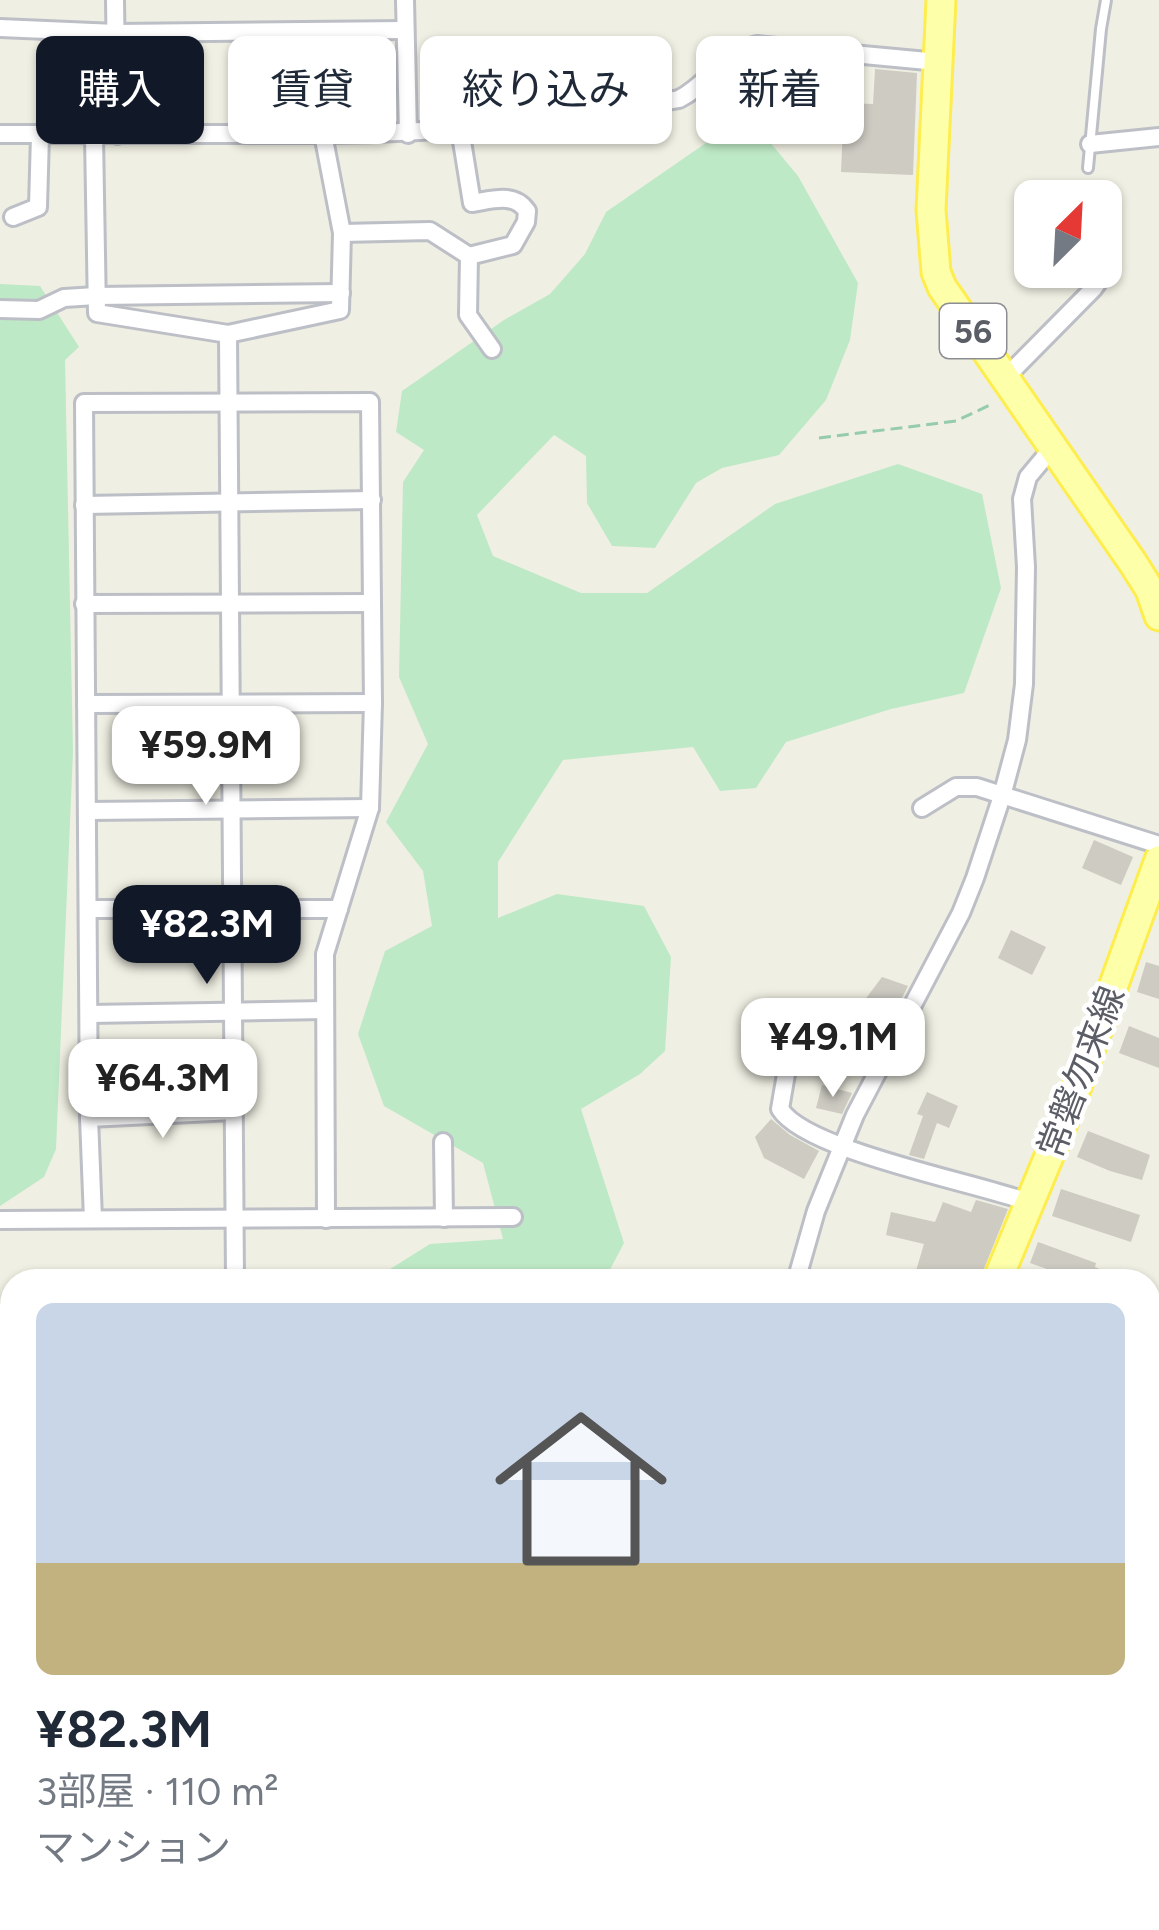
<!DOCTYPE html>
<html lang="ja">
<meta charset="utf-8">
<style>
body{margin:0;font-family:Figtree,"Noto Sans JP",sans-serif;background:#f6f6f7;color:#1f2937;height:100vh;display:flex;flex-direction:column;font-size:45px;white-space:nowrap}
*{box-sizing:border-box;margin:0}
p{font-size:39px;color:#747a83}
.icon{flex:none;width:66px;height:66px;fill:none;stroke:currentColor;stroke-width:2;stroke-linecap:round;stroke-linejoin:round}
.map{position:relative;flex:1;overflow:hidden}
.details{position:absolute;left:0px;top:1269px;width:1161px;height:663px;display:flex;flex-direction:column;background:#fff;border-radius:36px 36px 0 0;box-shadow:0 3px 9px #0004}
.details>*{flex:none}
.hud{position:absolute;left:36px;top:36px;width:1089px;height:108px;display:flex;gap:24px}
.needle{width:78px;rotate:24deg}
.fabs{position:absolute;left:1014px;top:180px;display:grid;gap:24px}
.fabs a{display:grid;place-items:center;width:108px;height:108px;border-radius:18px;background:#fff;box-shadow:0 3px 9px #0004;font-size:60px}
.price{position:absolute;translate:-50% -102px;padding:0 27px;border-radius:24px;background:#fff;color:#222;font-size:39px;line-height:78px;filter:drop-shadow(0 3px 6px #0008)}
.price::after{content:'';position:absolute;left:50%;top:72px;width:36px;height:27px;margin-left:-18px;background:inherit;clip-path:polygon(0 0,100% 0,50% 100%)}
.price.active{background:#111827;color:#fff}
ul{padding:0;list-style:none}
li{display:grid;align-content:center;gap:24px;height:636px;padding:0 36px}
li+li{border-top:3px solid #e0e1e3}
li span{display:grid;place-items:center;height:372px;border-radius:18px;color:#555}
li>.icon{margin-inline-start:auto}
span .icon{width:216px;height:216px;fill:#fffc;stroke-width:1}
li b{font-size:51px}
.chip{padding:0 42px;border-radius:18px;background:#fff;box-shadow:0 3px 9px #0004;font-size:42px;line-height:108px}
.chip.active{background:#111827;color:#fff}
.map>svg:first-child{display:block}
.green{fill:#bee9c6}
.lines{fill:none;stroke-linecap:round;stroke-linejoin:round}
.river{stroke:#a4c7ff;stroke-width:30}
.building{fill:#cdcbc2}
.service-casing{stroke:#bdbfc6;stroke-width:14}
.minor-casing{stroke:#bdbfc6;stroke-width:22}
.primary-casing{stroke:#feed4e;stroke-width:33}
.path{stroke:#95cbae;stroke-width:3;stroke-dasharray:12 6;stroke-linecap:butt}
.service{stroke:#fff;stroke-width:8}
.minor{stroke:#fff;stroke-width:16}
.primary{stroke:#fdffa9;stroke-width:27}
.labels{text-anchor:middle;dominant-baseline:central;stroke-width:9;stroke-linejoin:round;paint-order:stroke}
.shield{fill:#fff;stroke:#8c8e94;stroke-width:3}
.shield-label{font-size:33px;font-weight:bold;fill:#5b5e66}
.street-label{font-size:36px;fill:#5b5e66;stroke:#fff}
</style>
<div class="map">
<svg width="1159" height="1930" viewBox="0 0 1159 1930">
<rect width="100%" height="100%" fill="#f0efe3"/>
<g class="green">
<polygon points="760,130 798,176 858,283 850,340 826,400 779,455 722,468 696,483 655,548 612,546 587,503 586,456 554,435 477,515 493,556 581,593 647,593 775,504 898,464 982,494 1001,588 964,693 891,709 786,742 756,788 720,791 693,747 563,760 498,862 498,918 557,894 644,906 671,957 665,1051 640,1074 581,1109 624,1243 604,1281 371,1281 430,1244 503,1239 483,1163 384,1106 358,1034 385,951 432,926 423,871 386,822 428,744 399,677 403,482 424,450 396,432 402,391 504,320 550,294 585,254 606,212 719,134"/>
<polygon points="0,284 40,286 79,347 65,360 73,752 56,1149 44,1177 0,1206"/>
<polygon points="98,1920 392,1920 397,1930 92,1930"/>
</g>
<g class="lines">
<g class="river">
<polyline points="1149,1423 1159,1411"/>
<polyline points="968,1920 970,1930"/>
</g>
</g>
<g class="building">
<polygon points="875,69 917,73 913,175 841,172 844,103 873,104"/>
<polygon points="1094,840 1133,857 1121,885 1082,868"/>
<polygon points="1011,930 1046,947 1032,975 998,958"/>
<polygon points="1146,962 1159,966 1159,999 1137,992"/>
<polygon points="882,977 908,986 895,1012 864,1001"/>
<polygon points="753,1017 818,1029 818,1031 864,1046 856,1071 817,1058 819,1051 802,1047 793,1039 785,1040 778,1047 748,1040"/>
<polygon points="1129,1026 1159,1038 1159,1068 1119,1053"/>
<polygon points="822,1085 852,1093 842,1114 816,1108"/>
<polygon points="927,1092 958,1106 949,1128 937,1123 924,1159 909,1155 923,1116 917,1114"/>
<polygon points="771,1119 790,1135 819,1151 804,1179 764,1158 755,1137"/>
<polygon points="1088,1131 1150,1155 1142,1180 1110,1171 1077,1157"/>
<polygon points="1061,1189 1140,1215 1131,1242 1052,1216"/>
<polygon points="976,1200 1008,1209 979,1281 913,1281 924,1244 886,1235 891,1212 935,1222 943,1202 971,1212"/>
<polygon points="1038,1242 1096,1263 1095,1267 1127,1281 1081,1281 1030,1263"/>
</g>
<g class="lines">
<defs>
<polyline id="service" points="1088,168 1101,29 1106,0"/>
<g id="minor">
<polyline points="115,0 117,135"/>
<polyline points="405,0 408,134"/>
<polyline points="0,28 116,33 405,30"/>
<path d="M460 129 472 203C492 200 514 192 527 211L526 222 513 245 469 256"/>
<polyline points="0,134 323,134 342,233 340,310 228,334 97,313 94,136"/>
<path d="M323 134C445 134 560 121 679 99 709 84 722 53 757 45L938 62"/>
<polyline points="1090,144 1159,137"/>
<polyline points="13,217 38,207 40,135"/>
<polyline points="342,233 430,231 469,256 468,315 492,349"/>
<polyline points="0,309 39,310 64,298 96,296 341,293"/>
<polyline points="228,334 235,1281"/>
<polyline points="1005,378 1093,289 1098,282 1101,261"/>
<polyline points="84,505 372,500"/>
<polyline points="84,604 371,603"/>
<polyline points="86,704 373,703"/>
<polyline points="922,808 956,787 977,787 1159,845"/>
<polyline points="88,811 370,808"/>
<polyline points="89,909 339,909"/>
<polyline points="89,1014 325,1010"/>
<path d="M790 1051 780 1109C806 1151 978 1183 1031 1203"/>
<polyline points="89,1118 234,1111"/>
<polyline points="443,1142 444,1218"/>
<polyline points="93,1219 89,1118 84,403 370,402 373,703 370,808 325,954 326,1219"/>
<polyline points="0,1220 513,1217"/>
<polyline points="796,1281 816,1211 855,1115 961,913 975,878 1002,796 1017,740 1024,684 1026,567 1022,499 1028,477 1053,447"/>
<polyline points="0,1314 12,1314"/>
<polyline points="0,1407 12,1407"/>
<polyline points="1149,1488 1159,1476"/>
<polyline points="0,1509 12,1509"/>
<polyline points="1149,1534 1159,1539"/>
<polyline points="0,1600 12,1600"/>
<polyline points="1149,1656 1159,1661"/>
<polyline points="0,1698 12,1698"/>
<polyline points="1149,1778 1159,1777"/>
<polyline points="0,1798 12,1798"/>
<polyline points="1149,1895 1159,1894"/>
<polyline points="0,1901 12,1901"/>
<polyline points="1026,1920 1029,1930"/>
<polyline points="1063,1920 1064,1930"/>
</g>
<g id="primary">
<polyline points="941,0 931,210 936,272 942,287 1133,563 1150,590 1159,616"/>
<polyline points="997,1281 1070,1106 1159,860"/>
<polyline points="677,1920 700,1930"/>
<polyline points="639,1930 644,1920"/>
</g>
</defs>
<use href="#service" class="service-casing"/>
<use href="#minor" class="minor-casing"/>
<use href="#primary" class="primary-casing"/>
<g class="path">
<polyline points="819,438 956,421 992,404"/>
<polyline points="1149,1369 1159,1358"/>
<polyline points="944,1920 945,1930"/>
</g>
<use href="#service" class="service"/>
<use href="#minor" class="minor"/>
<use href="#primary" class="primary"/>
</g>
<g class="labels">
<rect class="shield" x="940" y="304" width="66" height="54" rx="9"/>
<g class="shield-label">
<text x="973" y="331">56</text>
</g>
<g class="street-label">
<text transform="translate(1081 1072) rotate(-69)">常磐勿来線</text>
</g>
</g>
</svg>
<div class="fabs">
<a><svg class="needle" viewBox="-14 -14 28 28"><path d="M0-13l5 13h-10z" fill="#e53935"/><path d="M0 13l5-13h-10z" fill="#747a83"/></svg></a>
</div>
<b class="price" style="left:206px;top:808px">¥59.9M</b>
<b class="price active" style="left:207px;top:987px">¥82.3M</b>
<b class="price" style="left:833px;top:1100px">¥49.1M</b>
<b class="price" style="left:163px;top:1141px">¥64.3M</b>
<div class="hud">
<a class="chip active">購入</a>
<a class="chip">賃貸</a>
<a class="chip">絞り込み</a>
<a class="chip">新着</a>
</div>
<section class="details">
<ul>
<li><span style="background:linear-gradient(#c9d6e8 70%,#c2b280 0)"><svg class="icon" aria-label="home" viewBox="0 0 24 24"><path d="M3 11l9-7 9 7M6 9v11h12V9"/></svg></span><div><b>¥82.3M</b><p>3部屋 · 110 m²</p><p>マンション</p></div></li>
</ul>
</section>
</div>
